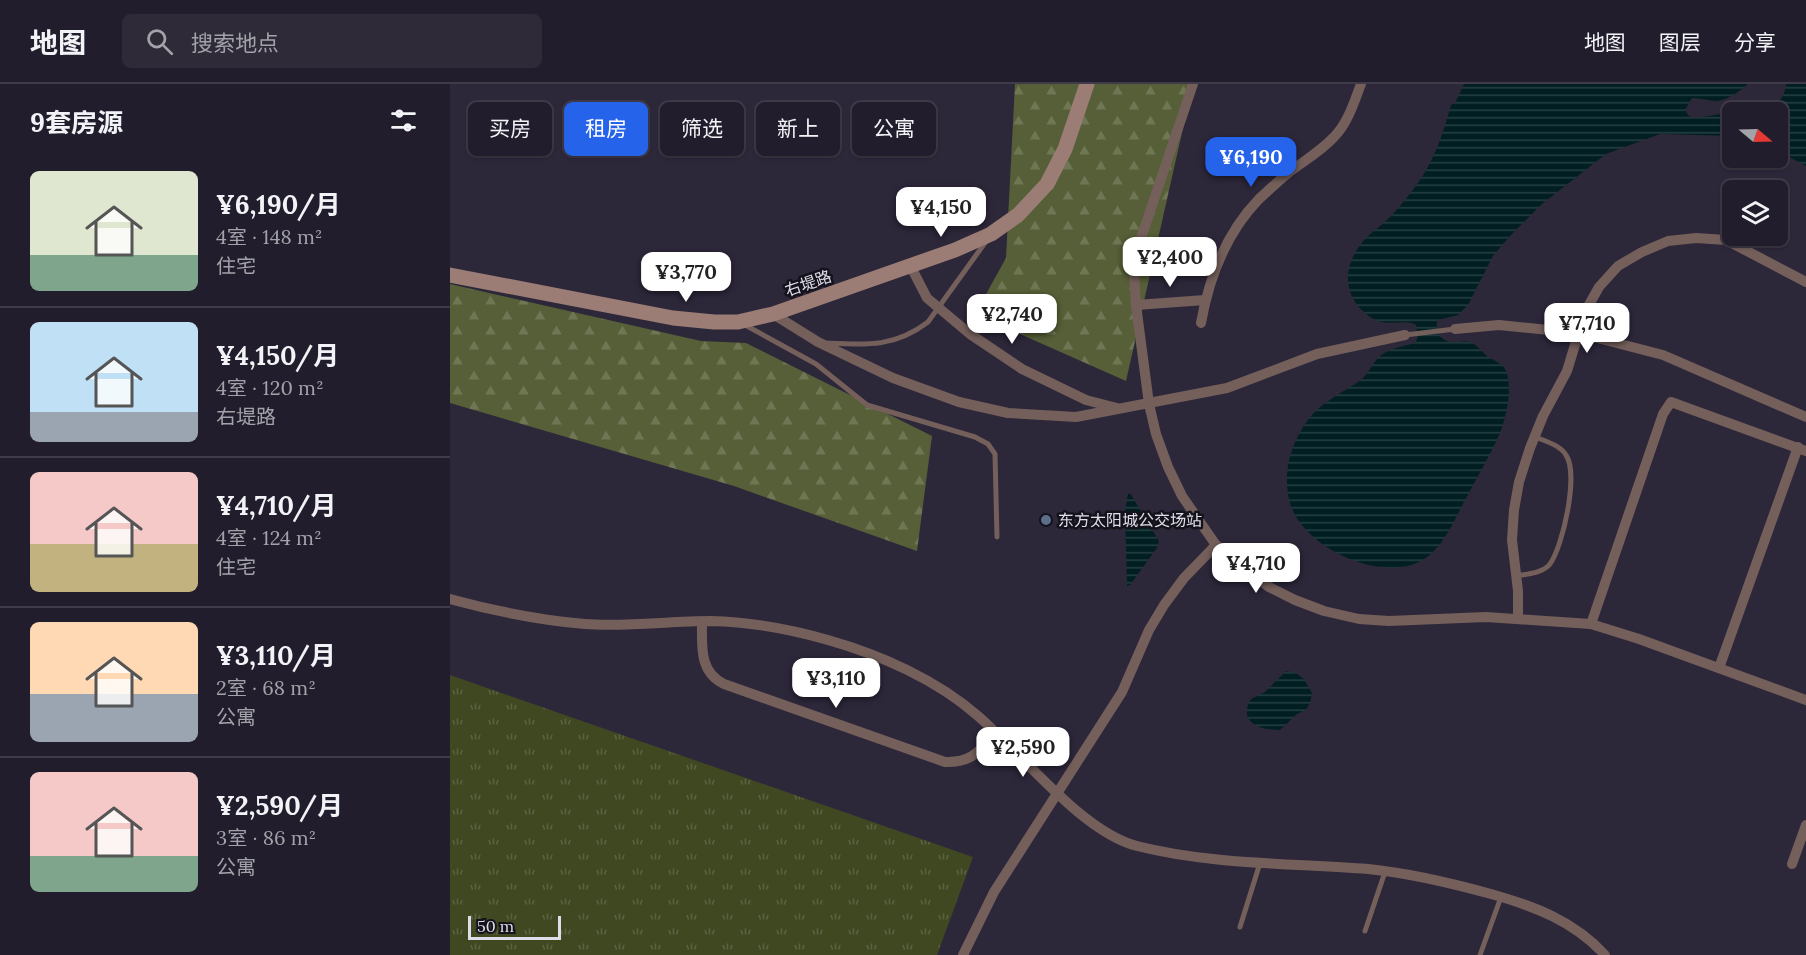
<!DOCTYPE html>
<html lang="zh">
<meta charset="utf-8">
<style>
body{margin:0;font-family:Lora,"Noto Sans SC",serif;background:#2e2a38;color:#f1f3f6;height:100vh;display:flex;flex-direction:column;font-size:22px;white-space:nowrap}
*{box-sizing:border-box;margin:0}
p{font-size:20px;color:#a2a2a9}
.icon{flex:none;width:33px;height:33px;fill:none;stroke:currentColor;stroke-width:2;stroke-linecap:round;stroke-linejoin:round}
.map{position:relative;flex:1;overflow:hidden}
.drawer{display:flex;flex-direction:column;background:#221d2c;width:450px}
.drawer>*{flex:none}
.banner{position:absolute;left:18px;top:18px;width:570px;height:54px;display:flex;gap:12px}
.needle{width:39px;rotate:109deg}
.tools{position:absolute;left:1272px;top:18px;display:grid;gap:12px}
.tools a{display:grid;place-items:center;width:66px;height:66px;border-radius:9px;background:#221d2c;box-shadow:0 2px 4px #0004,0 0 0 2px #3f3b48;font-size:30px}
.scale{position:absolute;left:18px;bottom:15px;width:93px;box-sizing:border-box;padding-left:6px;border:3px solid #e0ddea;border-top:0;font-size:16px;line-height:21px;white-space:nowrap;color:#e0ddea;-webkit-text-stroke:4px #14121a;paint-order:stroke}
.price{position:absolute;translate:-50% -51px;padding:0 14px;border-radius:12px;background:#fff;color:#222;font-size:20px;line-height:39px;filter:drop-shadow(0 2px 3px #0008)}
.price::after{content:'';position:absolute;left:50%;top:36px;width:18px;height:14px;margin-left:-9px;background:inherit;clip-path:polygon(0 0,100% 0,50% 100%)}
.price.current{background:#2563eb;color:#fff}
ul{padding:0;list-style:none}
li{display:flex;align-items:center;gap:18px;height:150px;padding:0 30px}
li+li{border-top:2px solid #3f3b48}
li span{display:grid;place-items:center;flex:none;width:168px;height:120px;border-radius:9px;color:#555}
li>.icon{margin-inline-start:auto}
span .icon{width:72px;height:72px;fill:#fffc;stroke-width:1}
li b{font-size:26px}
h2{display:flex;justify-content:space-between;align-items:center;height:72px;padding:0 30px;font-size:26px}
.tag{padding:0 21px;border-radius:9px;background:#221d2c;box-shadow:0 2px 4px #0004,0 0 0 2px #3f3b48;font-size:21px;line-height:54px}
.tag.current{background:#2563eb;color:#fff}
header{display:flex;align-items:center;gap:36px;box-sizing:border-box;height:84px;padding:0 30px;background:#221d2c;border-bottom:2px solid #3f3b48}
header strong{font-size:28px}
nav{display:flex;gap:33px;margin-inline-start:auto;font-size:21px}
.search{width:420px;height:54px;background:#2e2a38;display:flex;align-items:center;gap:15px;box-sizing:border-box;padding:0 21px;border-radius:9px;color:#a2a2a9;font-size:22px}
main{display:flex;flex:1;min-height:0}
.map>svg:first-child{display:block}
.grass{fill:url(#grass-tufts)}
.forest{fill:url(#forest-firs)}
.water{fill:url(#water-rules)}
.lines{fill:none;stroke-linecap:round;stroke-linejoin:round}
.lane{stroke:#745f5b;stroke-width:5}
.street{stroke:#745f5b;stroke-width:10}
.secondary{stroke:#9c7d75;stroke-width:15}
.service-dot{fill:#5c6f8a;stroke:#14121a;stroke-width:2}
.labels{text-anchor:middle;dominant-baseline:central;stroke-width:5;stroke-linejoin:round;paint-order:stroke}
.street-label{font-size:16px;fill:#e0ddea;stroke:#14121a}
.poi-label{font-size:16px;fill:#e0ddea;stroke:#14121a;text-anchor:start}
</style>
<header>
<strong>地图</strong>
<div class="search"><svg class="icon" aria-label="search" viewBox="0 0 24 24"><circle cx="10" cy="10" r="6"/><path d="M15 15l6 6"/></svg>搜索地点</div>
<nav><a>地图</a><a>图层</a><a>分享</a></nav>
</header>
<main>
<section class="drawer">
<h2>9套房源<svg class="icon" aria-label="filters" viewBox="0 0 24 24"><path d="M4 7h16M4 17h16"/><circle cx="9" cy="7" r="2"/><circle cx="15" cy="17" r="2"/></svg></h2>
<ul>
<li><span style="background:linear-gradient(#dfe7d0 70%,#7fa58c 0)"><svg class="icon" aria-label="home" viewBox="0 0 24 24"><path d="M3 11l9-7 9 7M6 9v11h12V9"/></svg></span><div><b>¥6,190/月</b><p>4室 · 148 m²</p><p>住宅</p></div></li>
<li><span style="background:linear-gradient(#bfe0f5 75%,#9aa5b1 0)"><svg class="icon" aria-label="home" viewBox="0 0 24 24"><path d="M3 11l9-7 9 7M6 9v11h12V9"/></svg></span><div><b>¥4,150/月</b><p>4室 · 120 m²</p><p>右堤路</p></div></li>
<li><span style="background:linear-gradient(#f6c9c9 60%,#c2b280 0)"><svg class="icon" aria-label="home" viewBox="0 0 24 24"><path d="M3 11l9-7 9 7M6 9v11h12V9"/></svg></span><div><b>¥4,710/月</b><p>4室 · 124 m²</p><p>住宅</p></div></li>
<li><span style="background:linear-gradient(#ffd9b3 60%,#9aa5b1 0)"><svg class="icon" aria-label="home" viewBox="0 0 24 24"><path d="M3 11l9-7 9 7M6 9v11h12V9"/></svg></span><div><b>¥3,110/月</b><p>2室 · 68 m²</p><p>公寓</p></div></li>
<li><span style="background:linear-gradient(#f6c9c9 70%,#7fa58c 0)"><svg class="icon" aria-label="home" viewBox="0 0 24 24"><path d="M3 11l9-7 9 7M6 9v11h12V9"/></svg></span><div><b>¥2,590/月</b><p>3室 · 86 m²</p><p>公寓</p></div></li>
</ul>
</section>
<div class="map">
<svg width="1356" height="871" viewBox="0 0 1356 871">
<defs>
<pattern id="grass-tufts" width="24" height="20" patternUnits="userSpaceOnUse" patternTransform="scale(1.5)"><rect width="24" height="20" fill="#404822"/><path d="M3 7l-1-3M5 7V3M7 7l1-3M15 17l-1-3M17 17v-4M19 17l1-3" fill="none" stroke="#5b6242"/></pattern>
<pattern id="forest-firs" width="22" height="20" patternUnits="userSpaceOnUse" patternTransform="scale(1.5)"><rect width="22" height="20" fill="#565f37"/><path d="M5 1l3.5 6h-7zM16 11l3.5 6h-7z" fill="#6e7654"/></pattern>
<pattern id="water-rules" width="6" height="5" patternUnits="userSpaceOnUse" patternTransform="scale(1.5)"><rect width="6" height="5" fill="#011f22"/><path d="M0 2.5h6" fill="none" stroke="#263f42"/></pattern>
</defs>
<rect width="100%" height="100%" fill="#2d273a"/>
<polygon class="grass" points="0,591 523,773 487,871 0,871"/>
<g class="forest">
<polygon points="565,0 743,0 676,297 525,230 556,174"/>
<polygon points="0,200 251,257 296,259 482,352 467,467 284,402 0,319"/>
</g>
<g class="water">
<path d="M1014 0H1298C1290 7 1278 16 1267 17 1259 17 1250 14 1242 14L1235 26 1239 32 1245 34 1322 22C1331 17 1335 11 1336 0H1356V82L1328 67V28H1282V52L1210 50 1156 70 1092 120 1059 153 1043 172 1018 221 1008 231 988 236C983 247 991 257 1002 258 1008 259 1015 256 1020 258 1028 261 1032 268 1037 272 1042 276 1049 278 1053 282 1066 298 1055 340 1047 356 1037 376 1026 396 1015 416 1005 435 997 455 981 470 943 505 856 467 841 422 831 392 840 360 858 336 872 317 893 309 912 295 919 289 922 280 928 274 936 265 954 262 965 259L968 253 966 241C952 233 935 247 915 229 890 208 894 176 917 153 923 147 931 142 937 136 950 123 962 108 972 93 986 71 994 46 1001 21L1005 19Z"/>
<polygon points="678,409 680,409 709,457 707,464 680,501 677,502 675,428"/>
<path d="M836 587 846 589 854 595 862 609 860 619 856 626 847 630 830 646C811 646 787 639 801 615L815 608Z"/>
</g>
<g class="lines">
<g class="lane">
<polyline points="295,241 366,280 417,321 525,353 538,360 545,370 547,453"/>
<polyline points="955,251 1005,245"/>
<path d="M375 259C415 261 444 264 478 238L537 156"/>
<path d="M1066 492C1077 490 1093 489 1100 480 1113 462 1129 390 1116 371 1110 361 1095 357 1085 353"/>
<polyline points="790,843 810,779"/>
<polyline points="915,847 935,788"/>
<polyline points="1030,871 1051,813"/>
</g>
<g class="street">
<polyline points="743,0 687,166 684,190 686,221 699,320 706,350 718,383 732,412 766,461 819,503 845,516 874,527 909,535 939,537 1036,533 1141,540 1189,555 1356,616"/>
<polyline points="460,181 477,214 520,250 572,285 636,316 667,324"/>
<polyline points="686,221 755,216"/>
<polyline points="323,230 368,258 443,294 509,318 558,329 626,333 777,304 867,270 955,251"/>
<path d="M751 239C759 194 776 149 809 115 818 107 827 98 837 90 852 78 870 68 884 53 898 39 904 18 911 0"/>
<polyline points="1005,245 1049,241 1128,249 1213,271 1356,333"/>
<path d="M0 515C44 527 89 536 135 540 177 543 219 537 261 537 301 538 340 545 378 556 431 571 487 596 528 632 572 670 632 748 687 762 762 781 842 779 918 785 959 789 1001 799 1041 810 1084 822 1124 837 1155 871"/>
<polyline points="1068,535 1068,507 1062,456 1064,426 1069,398 1080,364 1093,332 1117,287 1135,228 1149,203 1168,182 1192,168 1218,157 1246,154 1276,156 1356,198"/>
<path d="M252 538C252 562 249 588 274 600L495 678C522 679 529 667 546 649"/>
<polyline points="1141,540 1213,330 1221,318 1356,367"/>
<polyline points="1269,584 1348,363"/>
<polyline points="1342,780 1356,741"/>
<polyline points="513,871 544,808 672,608 699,546 714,521 734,494 766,461"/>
</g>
<polyline class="secondary" points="0,191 223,234 264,238 288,238 323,230 505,166 541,150 568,131 597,100 615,65 637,0"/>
</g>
<circle class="service-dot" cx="596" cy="436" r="6"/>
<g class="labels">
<g class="street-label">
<text transform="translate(358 199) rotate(-19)">右堤路</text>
</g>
<g class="poi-label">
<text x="608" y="436">东方太阳城公交场站</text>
</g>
</g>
</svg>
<div class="tools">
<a><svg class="needle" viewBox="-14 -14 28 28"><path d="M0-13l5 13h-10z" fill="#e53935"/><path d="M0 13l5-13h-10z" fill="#a2a2a9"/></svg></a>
<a><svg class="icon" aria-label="layers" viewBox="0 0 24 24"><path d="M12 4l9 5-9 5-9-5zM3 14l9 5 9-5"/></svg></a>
</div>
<div class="scale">50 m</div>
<b class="price current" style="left:801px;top:104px">¥6,190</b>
<b class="price" style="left:491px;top:154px">¥4,150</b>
<b class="price" style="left:720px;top:204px">¥2,400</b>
<b class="price" style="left:236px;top:219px">¥3,770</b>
<b class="price" style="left:562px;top:261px">¥2,740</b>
<b class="price" style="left:1137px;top:270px">¥7,710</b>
<b class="price" style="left:806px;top:510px">¥4,710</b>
<b class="price" style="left:386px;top:625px">¥3,110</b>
<b class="price" style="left:573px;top:694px">¥2,590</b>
<div class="banner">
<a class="tag">买房</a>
<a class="tag current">租房</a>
<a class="tag">筛选</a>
<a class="tag">新上</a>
<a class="tag">公寓</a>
</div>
</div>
</main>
